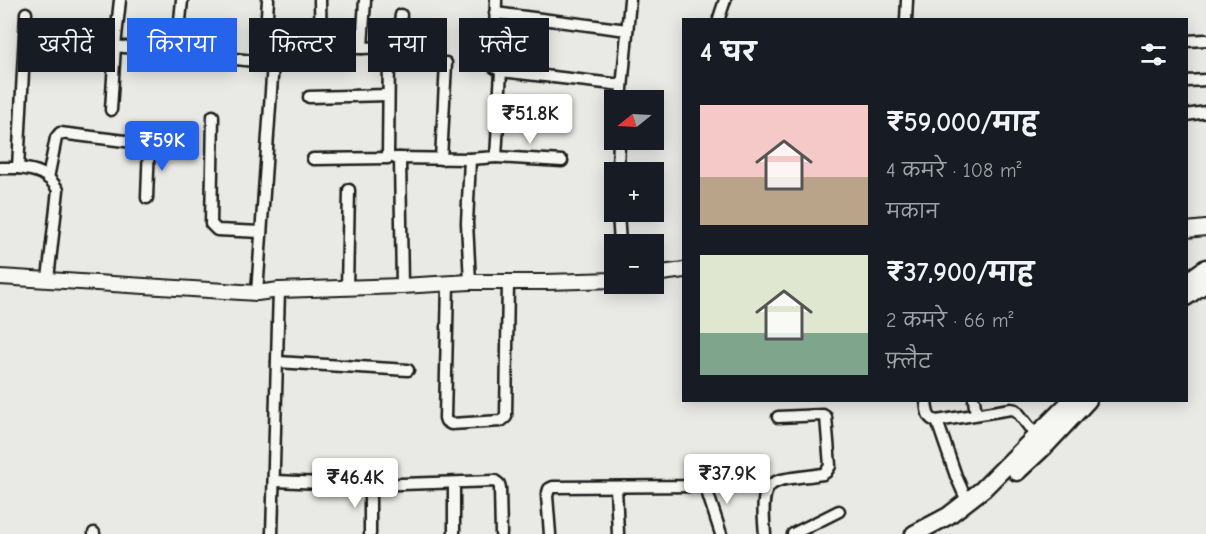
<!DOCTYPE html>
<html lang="hi">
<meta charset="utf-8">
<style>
body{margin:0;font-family:"Comic Neue","Playpen Sans Deva",sans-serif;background:#242831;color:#f1f3f6;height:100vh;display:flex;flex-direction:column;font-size:22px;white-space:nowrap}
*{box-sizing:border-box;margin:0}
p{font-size:20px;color:#9ea1a6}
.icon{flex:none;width:33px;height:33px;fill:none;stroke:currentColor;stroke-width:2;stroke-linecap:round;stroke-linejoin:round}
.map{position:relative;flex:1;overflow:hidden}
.panel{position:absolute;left:682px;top:18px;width:506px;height:384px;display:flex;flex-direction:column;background:#171b24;border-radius:0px;box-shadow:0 3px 15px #0003}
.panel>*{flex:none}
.hud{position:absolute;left:18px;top:18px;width:570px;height:54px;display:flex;gap:12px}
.needle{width:39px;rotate:252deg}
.buttons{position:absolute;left:604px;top:90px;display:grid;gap:12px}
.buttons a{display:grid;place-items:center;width:60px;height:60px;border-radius:0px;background:#171b24;box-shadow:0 3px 15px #0003;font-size:30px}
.price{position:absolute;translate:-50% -51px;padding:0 14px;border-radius:6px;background:#fff;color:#222;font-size:20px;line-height:39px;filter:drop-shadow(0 2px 3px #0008)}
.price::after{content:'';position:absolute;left:50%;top:36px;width:18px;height:14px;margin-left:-9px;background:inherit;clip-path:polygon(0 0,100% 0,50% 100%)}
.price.active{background:#2563eb;color:#fff}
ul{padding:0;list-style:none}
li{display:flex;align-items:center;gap:18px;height:150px;padding:0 18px}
li span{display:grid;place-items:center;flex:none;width:168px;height:120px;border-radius:0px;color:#555}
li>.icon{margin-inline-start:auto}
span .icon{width:72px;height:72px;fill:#fffc;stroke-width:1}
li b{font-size:26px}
h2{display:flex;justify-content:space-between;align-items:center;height:72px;padding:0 18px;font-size:26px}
.chip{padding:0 21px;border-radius:0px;background:#171b24;box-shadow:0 3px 15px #0003;font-size:21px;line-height:54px}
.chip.active{background:#2563eb;color:#fff}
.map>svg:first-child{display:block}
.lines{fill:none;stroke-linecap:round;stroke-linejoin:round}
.minor-casing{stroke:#1c1c1c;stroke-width:15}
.tertiary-casing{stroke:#1c1c1c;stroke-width:18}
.primary-casing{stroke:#1c1c1c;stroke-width:21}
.minor{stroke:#f6f6f2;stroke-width:10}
.tertiary{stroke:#f6f6f2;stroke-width:14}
.primary{stroke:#f6f6f2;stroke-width:16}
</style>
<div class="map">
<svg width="1206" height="534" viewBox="0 0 1206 534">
<rect width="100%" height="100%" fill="#e9e9e5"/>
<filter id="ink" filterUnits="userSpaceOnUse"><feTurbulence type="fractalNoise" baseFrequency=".0167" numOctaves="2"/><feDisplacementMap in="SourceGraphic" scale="12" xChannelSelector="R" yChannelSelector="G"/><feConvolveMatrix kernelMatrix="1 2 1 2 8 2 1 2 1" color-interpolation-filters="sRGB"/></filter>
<g filter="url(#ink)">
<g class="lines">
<defs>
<g id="minor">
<polyline points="120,0 115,46 273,63 257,293"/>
<polyline points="320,0 321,45 323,48 362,48 365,0"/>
<polyline points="496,0 494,67 501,71"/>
<path d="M26 13 18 168C37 170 48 173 58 190L48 279"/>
<polyline points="495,13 627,30"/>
<polyline points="719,18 725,0"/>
<polyline points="906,20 907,0"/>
<polyline points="1186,41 1206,40"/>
<polyline points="388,50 397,43 401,15"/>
<polyline points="177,52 182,0"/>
<polyline points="264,61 268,0"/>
<polyline points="1186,81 1206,80"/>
<polyline points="309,97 388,95"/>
<polyline points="621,100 630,0"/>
<polyline points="111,110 115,46"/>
<polyline points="1186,115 1206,112"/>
<polyline points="213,116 211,224 217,230 261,232"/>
<polyline points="496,157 562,161"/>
<polyline points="395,158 470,159"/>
<polyline points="400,158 402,286"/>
<polyline points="313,159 388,158 389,53 386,47 362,48"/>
<polyline points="441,159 446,63"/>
<polyline points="0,168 18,168"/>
<polyline points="618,172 619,140"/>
<polyline points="48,178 56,138 60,133 149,144 165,144"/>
<polyline points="147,198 149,144"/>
<polyline points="618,212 620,244"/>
<polyline points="470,282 467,223 470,159 496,157 501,71 622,85"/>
<polyline points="448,283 445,418 446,421 451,424 501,421 506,417 508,282"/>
<polyline points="347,288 349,190"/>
<polyline points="277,362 408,370"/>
<path d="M926 400C927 410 927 420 937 421L1011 409 1016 410 1037 437"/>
<polyline points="974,400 976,414"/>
<polyline points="937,421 956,476 967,501"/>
<polyline points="275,481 370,485 495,481 499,484 500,488 501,534"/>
<polyline points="454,483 454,534"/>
<polyline points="705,485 721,534"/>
<polyline points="616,487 618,534"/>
<polyline points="94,534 94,533"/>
<polyline points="272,534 279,290"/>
<polyline points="370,534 370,485"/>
<polyline points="550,534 547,496 549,489 553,487 699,486 733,482"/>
<path d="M765 534C759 473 770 482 823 474L826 472 830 466 826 417 823 415 778 417"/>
<polyline points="793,534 839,511"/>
</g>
<g id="tertiary">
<polyline points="1186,230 1206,228"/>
<polyline points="654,274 684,270"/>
<polyline points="0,277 257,293 279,290 402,286 470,282 546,282 615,280"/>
</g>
<g id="primary">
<polyline points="1186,282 1206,268"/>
<polyline points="1186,297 1206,283"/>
<polyline points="1017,472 1046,445 1088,400"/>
<polyline points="914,534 948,516 983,489 1072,400"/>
</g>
</defs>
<use href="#minor" class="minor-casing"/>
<use href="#tertiary" class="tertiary-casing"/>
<use href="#primary" class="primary-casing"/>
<use href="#minor" class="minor"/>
<use href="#tertiary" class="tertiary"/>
<use href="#primary" class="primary"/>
</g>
</g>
</svg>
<div class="buttons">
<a><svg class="needle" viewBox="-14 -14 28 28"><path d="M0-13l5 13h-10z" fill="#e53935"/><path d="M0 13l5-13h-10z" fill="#9ea1a6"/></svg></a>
<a>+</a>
<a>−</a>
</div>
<b class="price" style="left:530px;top:145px">₹51.8K</b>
<b class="price active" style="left:162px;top:172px">₹59K</b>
<b class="price" style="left:727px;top:505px">₹37.9K</b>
<b class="price" style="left:355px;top:509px">₹46.4K</b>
<div class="hud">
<a class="chip">खरीदें</a>
<a class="chip active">किराया</a>
<a class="chip">फ़िल्टर</a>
<a class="chip">नया</a>
<a class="chip">फ़्लैट</a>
</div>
<section class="panel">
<h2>4 घर<svg class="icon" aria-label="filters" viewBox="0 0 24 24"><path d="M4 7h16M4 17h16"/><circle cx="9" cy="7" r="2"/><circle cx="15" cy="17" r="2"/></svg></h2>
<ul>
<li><span style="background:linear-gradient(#f6c9c9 60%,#b9a48a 0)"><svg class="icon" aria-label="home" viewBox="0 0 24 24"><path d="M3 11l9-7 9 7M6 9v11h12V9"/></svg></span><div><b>₹59,000/माह</b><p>4 कमरे · 108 m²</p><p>मकान</p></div></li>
<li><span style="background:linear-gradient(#dfe7d0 65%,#7fa58c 0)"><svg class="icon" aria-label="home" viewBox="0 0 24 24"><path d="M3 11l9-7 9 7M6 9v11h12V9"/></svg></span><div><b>₹37,900/माह</b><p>2 कमरे · 66 m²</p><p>फ़्लैट</p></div></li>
</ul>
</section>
</div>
